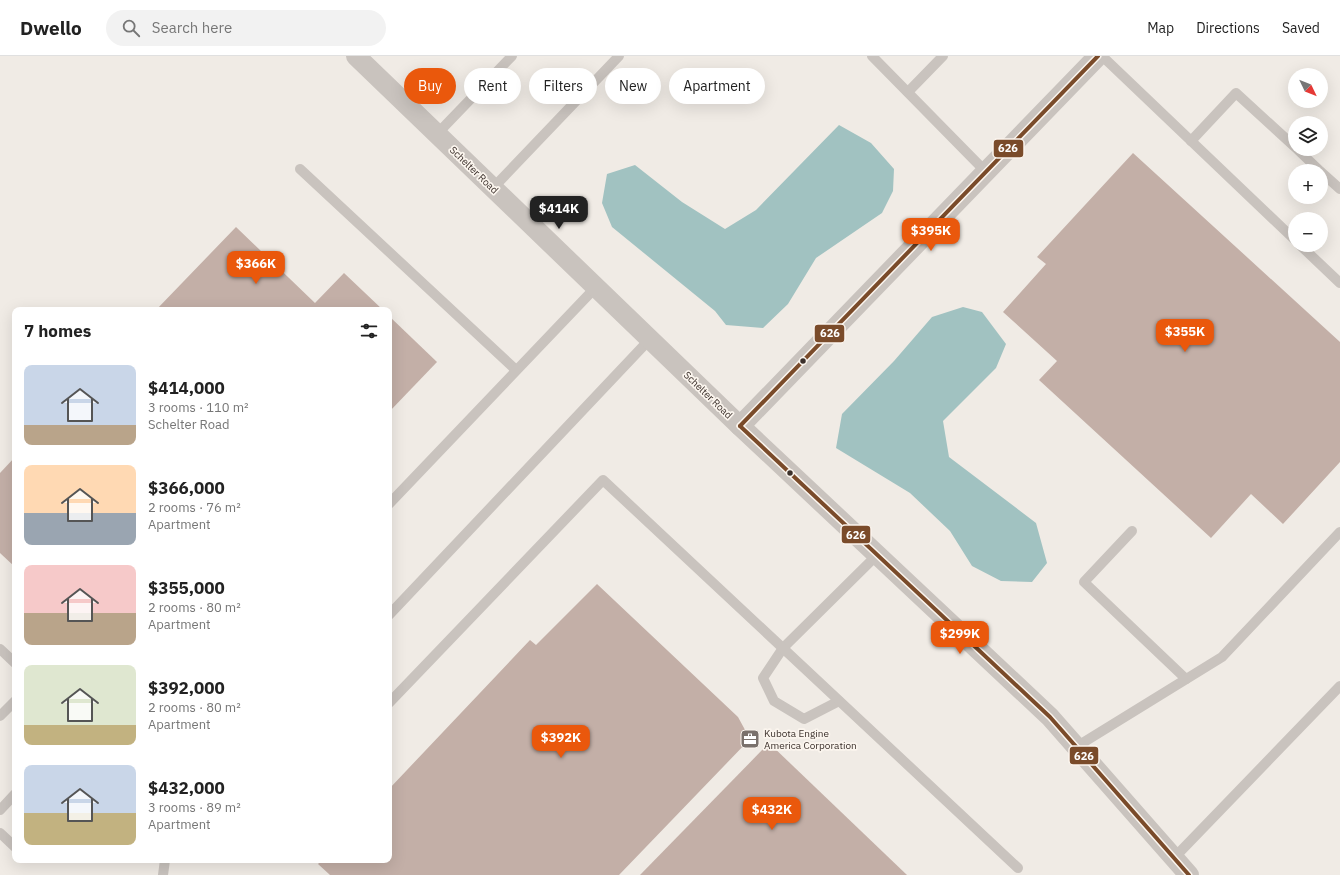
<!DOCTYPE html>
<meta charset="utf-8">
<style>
body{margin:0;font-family:"IBM Plex Sans",sans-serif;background:#f2f2f2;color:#222;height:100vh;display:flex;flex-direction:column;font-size:15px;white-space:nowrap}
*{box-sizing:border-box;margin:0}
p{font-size:13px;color:#767676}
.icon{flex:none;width:22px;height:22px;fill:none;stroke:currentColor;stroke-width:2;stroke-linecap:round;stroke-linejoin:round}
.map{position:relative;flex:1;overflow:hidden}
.panel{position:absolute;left:12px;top:251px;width:380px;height:556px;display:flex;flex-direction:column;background:#fff;border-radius:8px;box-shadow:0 4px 16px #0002}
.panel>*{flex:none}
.top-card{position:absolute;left:404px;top:12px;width:380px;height:36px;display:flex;gap:8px}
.needle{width:26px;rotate:133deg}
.tools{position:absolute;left:1288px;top:12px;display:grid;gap:8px}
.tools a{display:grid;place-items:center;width:40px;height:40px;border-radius:50%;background:#fff;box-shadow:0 4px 16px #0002;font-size:20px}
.price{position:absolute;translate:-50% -34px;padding:0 9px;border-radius:8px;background:#ea580c;color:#fff;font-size:13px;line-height:26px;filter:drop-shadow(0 1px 2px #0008)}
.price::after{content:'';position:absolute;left:50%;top:24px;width:12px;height:9px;margin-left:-6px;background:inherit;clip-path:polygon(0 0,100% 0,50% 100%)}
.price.on{background:#222;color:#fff}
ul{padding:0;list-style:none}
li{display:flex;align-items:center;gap:12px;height:100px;padding:0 12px}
li span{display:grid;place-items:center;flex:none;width:112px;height:80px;border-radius:8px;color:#555}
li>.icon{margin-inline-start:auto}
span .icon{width:48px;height:48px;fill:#fffc;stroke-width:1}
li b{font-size:17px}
h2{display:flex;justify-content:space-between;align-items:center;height:48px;padding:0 12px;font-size:17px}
.tag{padding:0 14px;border-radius:18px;background:#fff;box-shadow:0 4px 16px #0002;font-size:14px;line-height:36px}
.tag.on{background:#ea580c;color:#fff}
header{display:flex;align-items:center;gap:24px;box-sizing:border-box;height:56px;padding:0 20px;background:#fff;border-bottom:1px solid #e0e0e0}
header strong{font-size:19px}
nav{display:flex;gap:22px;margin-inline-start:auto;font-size:14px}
.search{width:280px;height:36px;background:#f2f2f2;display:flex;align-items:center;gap:10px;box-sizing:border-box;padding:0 14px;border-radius:22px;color:#767676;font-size:15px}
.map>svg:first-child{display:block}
.water{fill:#a1c2c1}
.building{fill:#c3afa7}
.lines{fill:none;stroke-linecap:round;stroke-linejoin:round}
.service{stroke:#c9c3be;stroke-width:10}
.minor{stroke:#c9c3be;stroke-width:20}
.bus-1-casing{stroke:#fbf5ee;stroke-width:7}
.bus-1{stroke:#7a4b2a;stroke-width:4}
.bus-dot{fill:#3b302b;stroke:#fbf5ee;stroke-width:1.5}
.labels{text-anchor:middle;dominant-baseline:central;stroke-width:3.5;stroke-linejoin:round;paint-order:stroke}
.street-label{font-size:10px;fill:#3b302b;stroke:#fbf5ee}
.poi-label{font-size:10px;fill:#3b302b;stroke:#fbf5ee;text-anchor:start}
.line-badge{stroke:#fbf5ee;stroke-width:1.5}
.badge-label{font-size:11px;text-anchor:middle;font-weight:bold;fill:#fff}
</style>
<header>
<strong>Dwello</strong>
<div class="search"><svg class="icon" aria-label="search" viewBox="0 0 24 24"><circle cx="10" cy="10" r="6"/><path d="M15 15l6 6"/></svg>Search here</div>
<nav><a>Map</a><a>Directions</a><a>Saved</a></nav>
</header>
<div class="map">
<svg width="1340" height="819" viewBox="0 0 1340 819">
<rect width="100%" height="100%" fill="#f0ebe5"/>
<g class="water">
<polygon points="839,69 871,87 894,113 893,135 882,157 816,202 788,248 763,272 726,269 715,255 612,171 602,147 607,118 635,109 682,146 725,173 756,154"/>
<polygon points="963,251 982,256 1006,288 996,312 943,365 949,401 1036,467 1047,507 1032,526 1001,525 972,510 950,475 910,437 836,392 842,358 894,305 932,261"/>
</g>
<g class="building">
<polygon points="1133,97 1340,286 1340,406 1283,468 1251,438 1211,482 1039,324 1057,305 1003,256 1046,208 1037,201"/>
<polygon points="236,171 315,247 344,217 383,254 156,254"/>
<polygon points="389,260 437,306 389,356"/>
<polygon points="15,401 15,511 0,497 0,417"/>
<polygon points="597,528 738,661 750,683 619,819 330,819 318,808 322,804 389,804 389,733 530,584 536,589"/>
<polygon points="769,687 907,819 640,819"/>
</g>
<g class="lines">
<g class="service">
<polyline points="872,0 986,116"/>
<polyline points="1102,0 1295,184"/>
<polyline points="908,36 943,0"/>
<polyline points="437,78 512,0"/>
<polyline points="1191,85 1236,37 1295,91"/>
<polyline points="1297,93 1320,115"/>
<polyline points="300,113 516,314"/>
<polyline points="1321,116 1340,133"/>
<polyline points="493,132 619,0"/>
<polyline points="1300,189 1340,227"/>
<polyline points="389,448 596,231"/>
<polyline points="1132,475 1084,526 1186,623"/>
<polyline points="389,559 650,283"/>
<polyline points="0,593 15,607"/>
<polyline points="839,645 804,663 774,645 763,622 783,592 877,499"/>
<polyline points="389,647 603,424 1018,812"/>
<polyline points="0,660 15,645"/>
<polyline points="1076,691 1222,601 1340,476"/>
<polyline points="0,754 15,738"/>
<polyline points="0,777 15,791"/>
<polyline points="1174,802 1340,630"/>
<polyline points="163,819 165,804"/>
</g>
<g class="minor">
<polyline points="356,0 740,370 1050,661 1189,819"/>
<polyline points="740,370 1098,0"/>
</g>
<defs>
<g id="bus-1">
<polyline points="740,370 1050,661 1189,819"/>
<polyline points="740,370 1098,0"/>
</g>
</defs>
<use href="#bus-1" class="bus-1-casing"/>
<use href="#bus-1" class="bus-1"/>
</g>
<defs>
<symbol id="office-square" viewBox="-11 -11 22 22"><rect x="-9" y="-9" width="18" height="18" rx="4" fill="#7a716c" stroke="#fbf5ee"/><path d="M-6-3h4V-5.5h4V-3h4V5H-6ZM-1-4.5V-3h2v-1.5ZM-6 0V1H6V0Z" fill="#fff"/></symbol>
</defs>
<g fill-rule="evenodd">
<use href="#office-square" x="739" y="672" width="22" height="22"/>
</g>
<g class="bus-dot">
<circle cx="803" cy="305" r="3.5"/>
<circle cx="790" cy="417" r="3.5"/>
</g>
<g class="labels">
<g class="street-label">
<text transform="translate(474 114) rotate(44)">Schelter Road</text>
<text transform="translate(708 339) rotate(44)">Schelter Road</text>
</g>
<g class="poi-label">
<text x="764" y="677">Kubota Engine<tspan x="764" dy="12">America Corporation</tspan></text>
</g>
</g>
<g class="line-badge">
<rect x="993" y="83" width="31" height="19" rx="4" fill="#7a4b2a"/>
<rect x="814" y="268" width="31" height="19" rx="4" fill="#7a4b2a"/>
<rect x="841" y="469" width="30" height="19" rx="4" fill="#7a4b2a"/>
<rect x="1069" y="690" width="30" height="19" rx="4" fill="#7a4b2a"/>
</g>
<g class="badge-label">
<text x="1008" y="96">626</text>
<text x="830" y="281">626</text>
<text x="856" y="483">626</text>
<text x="1084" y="704">626</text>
</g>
</svg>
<div class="tools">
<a><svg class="needle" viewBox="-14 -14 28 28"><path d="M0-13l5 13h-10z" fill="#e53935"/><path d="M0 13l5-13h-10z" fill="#767676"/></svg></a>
<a><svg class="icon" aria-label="layers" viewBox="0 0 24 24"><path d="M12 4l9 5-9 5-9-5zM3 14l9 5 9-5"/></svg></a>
<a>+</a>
<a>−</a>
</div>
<b class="price on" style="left:559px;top:174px">$414K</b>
<b class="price" style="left:931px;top:196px">$395K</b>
<b class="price" style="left:256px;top:229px">$366K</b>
<b class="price" style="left:1185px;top:297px">$355K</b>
<b class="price" style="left:960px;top:599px">$299K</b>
<b class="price" style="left:561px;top:703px">$392K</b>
<b class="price" style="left:772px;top:775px">$432K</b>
<div class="top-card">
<a class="tag on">Buy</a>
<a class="tag">Rent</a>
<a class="tag">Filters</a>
<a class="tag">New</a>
<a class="tag">Apartment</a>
</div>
<section class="panel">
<h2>7 homes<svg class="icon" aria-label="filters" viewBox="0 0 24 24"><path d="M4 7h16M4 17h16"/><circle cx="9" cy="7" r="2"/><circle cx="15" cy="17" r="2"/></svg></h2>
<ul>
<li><span style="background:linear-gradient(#c9d6e8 75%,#b9a48a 0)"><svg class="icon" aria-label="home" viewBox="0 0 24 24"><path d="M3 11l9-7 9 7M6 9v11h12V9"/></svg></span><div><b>$414,000</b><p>3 rooms · 110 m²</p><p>Schelter Road</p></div></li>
<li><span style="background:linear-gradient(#ffd9b3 60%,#9aa5b1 0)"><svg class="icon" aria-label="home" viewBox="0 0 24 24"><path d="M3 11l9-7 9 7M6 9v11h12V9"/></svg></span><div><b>$366,000</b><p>2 rooms · 76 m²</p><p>Apartment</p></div></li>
<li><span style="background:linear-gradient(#f6c9c9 60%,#b9a48a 0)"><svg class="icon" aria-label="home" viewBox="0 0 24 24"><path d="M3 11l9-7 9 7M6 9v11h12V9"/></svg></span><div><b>$355,000</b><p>2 rooms · 80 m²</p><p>Apartment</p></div></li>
<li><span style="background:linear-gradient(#dfe7d0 75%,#c2b280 0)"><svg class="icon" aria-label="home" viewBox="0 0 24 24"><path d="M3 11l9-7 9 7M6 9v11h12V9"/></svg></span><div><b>$392,000</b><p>2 rooms · 80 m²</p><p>Apartment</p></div></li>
<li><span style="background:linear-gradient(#c9d6e8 60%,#c2b280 0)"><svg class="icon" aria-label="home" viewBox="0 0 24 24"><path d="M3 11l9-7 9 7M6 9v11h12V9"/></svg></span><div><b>$432,000</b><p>3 rooms · 89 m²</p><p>Apartment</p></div></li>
</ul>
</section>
</div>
